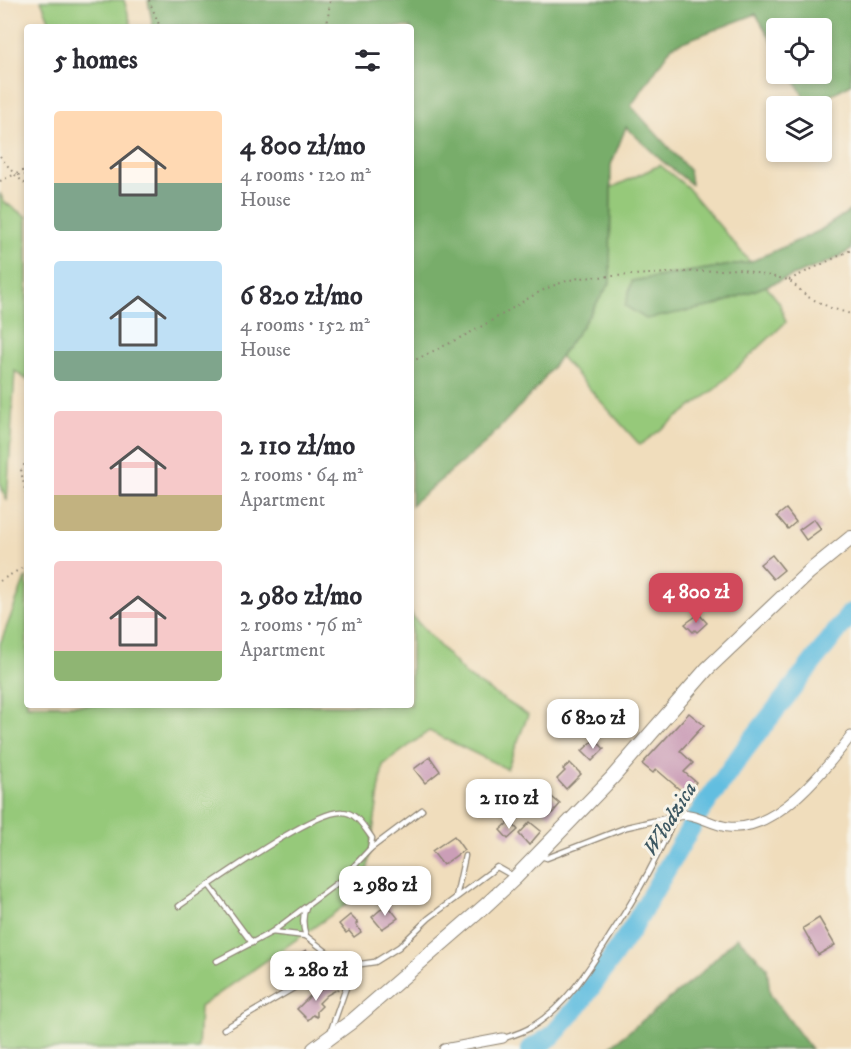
<!DOCTYPE html>
<meta charset="utf-8">
<style>
body{margin:0;font-family:"IM FELL DW Pica",serif;background:#f2f2f3;color:#2b2b33;height:100vh;display:flex;flex-direction:column;font-size:22px;white-space:nowrap}
*{box-sizing:border-box;margin:0}
p{font-size:20px;color:#7c7c81}
.icon{flex:none;width:33px;height:33px;fill:none;stroke:currentColor;stroke-width:2;stroke-linecap:round;stroke-linejoin:round}
.map{position:relative;flex:1;overflow:hidden}
.sheet{position:absolute;left:24px;top:24px;width:390px;height:684px;display:flex;flex-direction:column;background:#fff;border-radius:6px;box-shadow:0 3px 9px #0003}
.sheet>*{flex:none}
.controls{position:absolute;left:766px;top:18px;display:grid;gap:12px}
.controls a{display:grid;place-items:center;width:66px;height:66px;border-radius:6px;background:#fff;box-shadow:0 3px 9px #0003;font-size:30px}
.price{position:absolute;translate:-50% -51px;padding:0 14px;border-radius:12px;background:#fff;color:#222;font-size:20px;line-height:39px;filter:drop-shadow(0 2px 3px #0008)}
.price::after{content:'';position:absolute;left:50%;top:36px;width:18px;height:14px;margin-left:-9px;background:inherit;clip-path:polygon(0 0,100% 0,50% 100%)}
.price.on{background:#d1495b;color:#fff}
ul{padding:0;list-style:none}
li{display:flex;align-items:center;gap:18px;height:150px;padding:0 30px}
li span{display:grid;place-items:center;flex:none;width:168px;height:120px;border-radius:6px;color:#555}
li>.icon{margin-inline-start:auto}
span .icon{width:72px;height:72px;fill:#fffc;stroke-width:1}
li b{font-size:26px}
h2{display:flex;justify-content:space-between;align-items:center;height:72px;padding:0 30px;font-size:26px}
.map>svg:first-child{display:block}
.green{fill:#96c97a;stroke:#607a52;stroke-width:1.5}
.forest{fill:#78ad6a;stroke:#526c4a;stroke-width:1.5}
.lines{fill:none;stroke-linecap:round;stroke-linejoin:round}
.river{stroke:#62bee0;stroke-width:20}
.building{fill:#cb9eb7}
.lane-casing{stroke:#8e8474;stroke-width:7}
.street-casing{stroke:#8e8474;stroke-width:11}
.secondary-casing{stroke:#8e8474;stroke-width:16}
.path{stroke:#8e8474;stroke-width:2;stroke-dasharray:1.5 4.5;stroke-linecap:butt}
.lane{stroke:#fff;stroke-width:4.5}
.street{stroke:#fff;stroke-width:9}
.secondary{stroke:#fff;stroke-width:14}
.labels{text-anchor:middle;dominant-baseline:central;stroke-width:6;stroke-linejoin:round;paint-order:stroke}
.water-label{font-size:22px;font-style:italic;fill:#3c5761;stroke:#f7f3e8}
</style>
<div class="map">
<svg width="851" height="1049" viewBox="0 0 851 1049">
<rect width="100%" height="100%" fill="#f7f3e8"/>
<filter id="ink" filterUnits="userSpaceOnUse"><feTurbulence type="fractalNoise" baseFrequency=".0167" numOctaves="2"/><feDisplacementMap in="SourceGraphic" scale="12" xChannelSelector="R" yChannelSelector="G"/><feConvolveMatrix kernelMatrix="1 2 1 2 8 2 1 2 1" color-interpolation-filters="sRGB"/></filter>
<filter id="wash" filterUnits="userSpaceOnUse"><feTurbulence type="fractalNoise" baseFrequency=".008" numOctaves="4" result="noise"/><feDisplacementMap in="SourceGraphic" scale="24" xChannelSelector="R" yChannelSelector="G"/><feGaussianBlur stdDeviation="1.35" result="paint"/><feColorMatrix in="noise" values="0 0 0 0 0 0 0 0 0 0 0 0 0 0 0 0 0 1.4 0 .05"/><feComposite in="paint" operator="in"/></filter>
<g filter="url(#wash)">
<rect width="100%" height="100%" fill="#f0ddbc"/>
<g class="green">
<polygon points="41,0 124,0 132,27 52,27"/>
<polygon points="660,165 687,187 750,262 632,281 714,306 766,286 779,302 786,322 714,390 640,445 560,356 610,283 611,188"/>
<polygon points="0,193 4,202 27,217 27,380 15,371 7,501 0,484"/>
<polygon points="27,578 27,705 411,705 411,612 413,617 467,676 528,715 507,769 429,731 383,765 364,892 200,1007 198,1049 0,1049 0,644 25,579"/>
</g>
<g class="forest">
<polygon points="148,0 851,0 851,84 809,106 791,74 822,74 822,28 777,28 777,50 756,14 672,46 631,106 689,170 691,184 662,161 626,127 611,165 610,283 580,329 537,388 485,443 411,505 411,27 153,27"/>
<polygon points="851,210 851,250 831,261 714,306 646,319 625,306 632,281 750,262 819,231"/>
<polygon points="737,937 767,967 770,994 811,1049 607,1049 699,975"/>
</g>
<g class="lines">
<polyline class="river" points="531,1049 552,1036 578,1006 631,930 698,815 745,749 851,613"/>
</g>
<g id="blocks">
<g class="building">
<polygon points="786,509 796,522 788,529 777,516"/>
<polygon points="814,519 821,529 806,540 799,530"/>
<polygon points="772,555 784,570 773,579 760,564"/>
<polygon points="699,614 707,623 697,632 695,630 693,632 685,624"/>
<polygon points="689,713 704,725 680,751 693,763 684,772 696,782 686,795 656,769 653,773 642,764"/>
<polygon points="595,739 604,749 592,761 582,751"/>
<polygon points="430,757 440,771 425,783 414,769"/>
<polygon points="570,763 581,774 566,789 557,779 565,771 563,769"/>
<polygon points="538,785 560,804 550,816 528,798"/>
<polygon points="510,821 518,830 508,839 500,830"/>
<polygon points="530,822 541,831 529,845 519,834"/>
<polygon points="454,836 464,850 443,865 432,851"/>
<polygon points="387,904 398,918 382,929 372,917"/>
<polygon points="350,915 358,923 356,924 361,932 354,937 349,931 346,933 339,924"/>
<polygon points="819,918 835,945 818,955 803,928"/>
<polygon points="306,950 313,962 296,973 289,960"/>
<polygon points="334,982 338,989 327,995 319,1003 322,1006 317,1011 317,1017 313,1015 308,1020 297,1009 310,996"/>
</g>
</g>
</g>
<g filter="url(#ink)">
<use href="#blocks" fill-opacity="0" stroke="#8e8474" stroke-width="1.5"/>
<g class="lines">
<defs>
<g id="lane">
<polyline points="370,849 422,810"/>
<polyline points="541,856 547,858 627,827 675,816"/>
<path d="M209 885C233 869 317 810 342 812 356 812 364 827 372 838L370 849 341 880 272 932"/>
<polyline points="456,897 465,856"/>
<polyline points="179,906 209,885 252,943"/>
<path d="M306 936C302 925 302 917 306 907"/>
<polyline points="217,961 272,932 306,936 341,963"/>
<polyline points="224,1029 309,979 341,963 354,965 375,962 399,947 429,918 497,867 513,876"/>
<polyline points="330,1033 354,965"/>
<path d="M504 1038C514 1035 524 1032 533 1026 567 1005 589 969 610 936 635 898 658 859 675 816"/>
</g>
<g id="street">
<path d="M675 816C694 810 709 825 728 827 777 832 825 770 851 736"/>
<polyline points="444,1049 503,1038"/>
</g>
<polyline id="secondary" points="314,1049 351,1022 485,906 515,878 612,778 707,669 809,572 851,538"/>
</defs>
<use href="#lane" class="lane-casing"/>
<use href="#street" class="street-casing"/>
<use href="#secondary" class="secondary-casing"/>
<g class="path">
<polyline points="149,0 160,27"/>
<polyline points="327,27 330,0"/>
<polyline points="0,156 15,175 27,185"/>
<polyline points="18,175 27,175"/>
<polyline points="0,181 27,169"/>
<polyline points="789,280 851,250"/>
<path d="M411 362C437 349 464 337 489 322 522 304 540 286 579 278L738 269 789 280 808 297 831 308 851 314"/>
<polyline points="27,459 21,471 27,499"/>
<polyline points="0,581 27,565"/>
</g>
<use href="#lane" class="lane"/>
<use href="#street" class="street"/>
<use href="#secondary" class="secondary"/>
</g>
</g>
<g class="labels">
<g class="water-label">
<text transform="translate(670 819) rotate(-58)">Włodzica</text>
</g>
</g>
</svg>
<div class="controls">
<a><svg class="icon" aria-label="locate" viewBox="0 0 24 24"><circle cx="12" cy="12" r="6"/><path d="M12 2v4M12 18v4M2 12h4M18 12h4"/></svg></a>
<a><svg class="icon" aria-label="layers" viewBox="0 0 24 24"><path d="M12 4l9 5-9 5-9-5zM3 14l9 5 9-5"/></svg></a>
</div>
<b class="price on" style="left:696px;top:624px">4 800 zł</b>
<b class="price" style="left:593px;top:750px">6 820 zł</b>
<b class="price" style="left:509px;top:830px">2 110 zł</b>
<b class="price" style="left:385px;top:917px">2 980 zł</b>
<b class="price" style="left:316px;top:1002px">2 280 zł</b>
<section class="sheet">
<h2>5 homes<svg class="icon" aria-label="filters" viewBox="0 0 24 24"><path d="M4 7h16M4 17h16"/><circle cx="9" cy="7" r="2"/><circle cx="15" cy="17" r="2"/></svg></h2>
<ul>
<li><span style="background:linear-gradient(#ffd9b3 60%,#7fa58c 0)"><svg class="icon" aria-label="home" viewBox="0 0 24 24"><path d="M3 11l9-7 9 7M6 9v11h12V9"/></svg></span><div><b>4 800 zł/mo</b><p>4 rooms · 120 m²</p><p>House</p></div></li>
<li><span style="background:linear-gradient(#bfe0f5 75%,#7fa58c 0)"><svg class="icon" aria-label="home" viewBox="0 0 24 24"><path d="M3 11l9-7 9 7M6 9v11h12V9"/></svg></span><div><b>6 820 zł/mo</b><p>4 rooms · 152 m²</p><p>House</p></div></li>
<li><span style="background:linear-gradient(#f6c9c9 70%,#c2b280 0)"><svg class="icon" aria-label="home" viewBox="0 0 24 24"><path d="M3 11l9-7 9 7M6 9v11h12V9"/></svg></span><div><b>2 110 zł/mo</b><p>2 rooms · 64 m²</p><p>Apartment</p></div></li>
<li><span style="background:linear-gradient(#f6c9c9 75%,#8fb573 0)"><svg class="icon" aria-label="home" viewBox="0 0 24 24"><path d="M3 11l9-7 9 7M6 9v11h12V9"/></svg></span><div><b>2 980 zł/mo</b><p>2 rooms · 76 m²</p><p>Apartment</p></div></li>
</ul>
</section>
</div>
